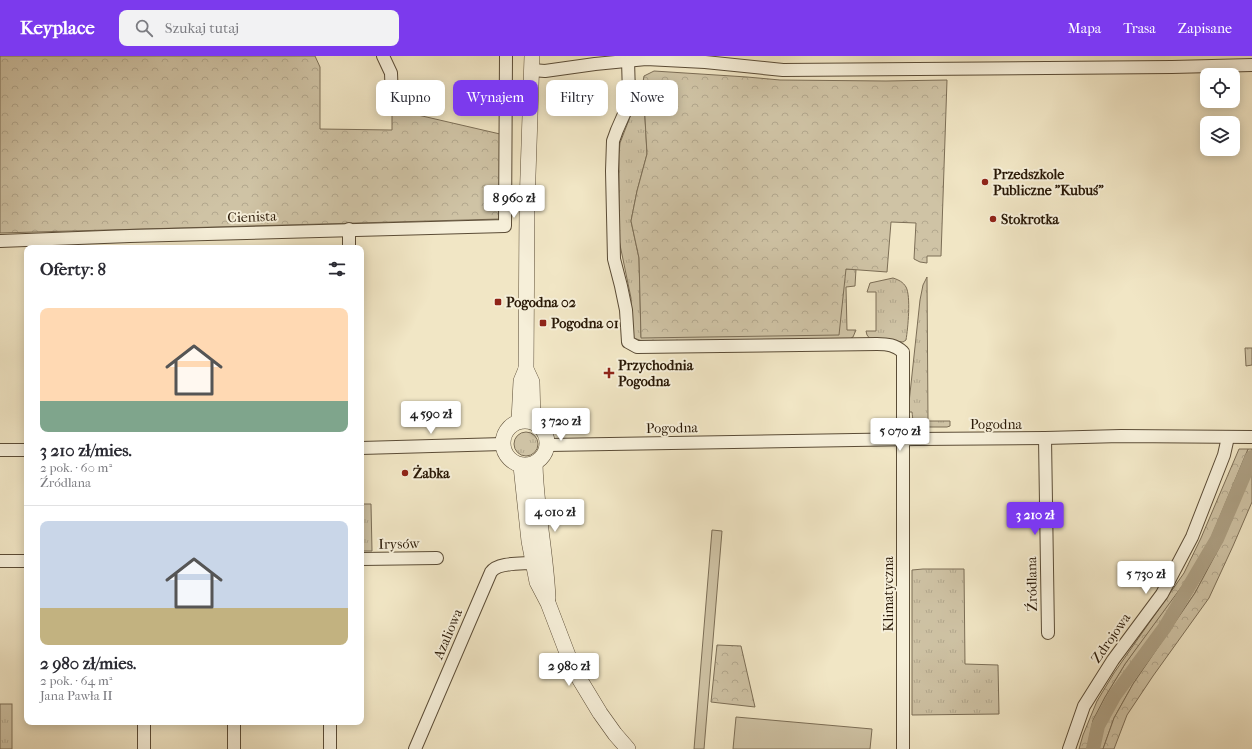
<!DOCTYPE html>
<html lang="pl">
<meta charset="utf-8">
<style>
body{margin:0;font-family:"IM FELL French Canon",serif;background:#f2f2f3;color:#2b2b33;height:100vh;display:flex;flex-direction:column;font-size:15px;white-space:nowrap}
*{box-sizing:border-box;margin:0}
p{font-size:13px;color:#7c7c81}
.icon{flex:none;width:22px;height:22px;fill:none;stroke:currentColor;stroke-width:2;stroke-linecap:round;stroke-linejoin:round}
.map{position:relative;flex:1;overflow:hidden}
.drawer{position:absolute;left:24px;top:189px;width:340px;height:480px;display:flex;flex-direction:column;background:#fff;border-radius:8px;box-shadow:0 2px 10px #0003}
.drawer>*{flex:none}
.top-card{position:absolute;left:376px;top:24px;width:380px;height:36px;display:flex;gap:8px}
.tools{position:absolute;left:1200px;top:12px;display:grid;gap:8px}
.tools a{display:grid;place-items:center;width:40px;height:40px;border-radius:8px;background:#fff;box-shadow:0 2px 10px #0003;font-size:20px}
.price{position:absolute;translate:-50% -34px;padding:0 9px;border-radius:4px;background:#fff;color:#222;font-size:13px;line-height:26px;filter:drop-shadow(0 1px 2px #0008)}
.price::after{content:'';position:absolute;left:50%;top:24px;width:12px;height:9px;margin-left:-6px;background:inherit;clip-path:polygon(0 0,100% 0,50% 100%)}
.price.current{background:#7c3aed;color:#fff}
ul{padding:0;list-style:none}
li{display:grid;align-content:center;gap:8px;height:212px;padding:0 16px}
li+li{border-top:1px solid #e1e1e2}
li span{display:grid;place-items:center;height:124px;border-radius:8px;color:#555}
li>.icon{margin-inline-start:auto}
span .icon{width:72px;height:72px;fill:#fffc;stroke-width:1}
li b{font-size:17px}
h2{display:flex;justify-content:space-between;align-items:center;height:48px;padding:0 16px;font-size:17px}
.tag{padding:0 14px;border-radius:8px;background:#fff;box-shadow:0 2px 10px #0003;font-size:14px;line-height:36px}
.tag.current{background:#7c3aed;color:#fff}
header{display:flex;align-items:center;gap:24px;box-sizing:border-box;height:56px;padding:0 20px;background:#7c3aed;color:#fff}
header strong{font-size:19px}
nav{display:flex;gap:22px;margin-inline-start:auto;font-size:14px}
.search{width:280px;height:36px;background:#f2f2f3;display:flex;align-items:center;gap:10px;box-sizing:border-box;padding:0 14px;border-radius:8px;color:#7c7c81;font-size:15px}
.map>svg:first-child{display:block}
.grass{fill:url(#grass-tufts);stroke:#7c6e56}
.forest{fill:url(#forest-crowns);stroke:#7c6e56}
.garden{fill:#cfc3a5;stroke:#7c6e56}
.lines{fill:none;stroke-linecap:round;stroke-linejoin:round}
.canal{stroke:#ada084;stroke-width:14}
.minor-casing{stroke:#5b4c36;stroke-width:14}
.tertiary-casing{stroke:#5b4c36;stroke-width:16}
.minor{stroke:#f6efd9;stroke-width:12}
.tertiary{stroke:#f6efd9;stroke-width:15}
.poi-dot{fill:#8f2418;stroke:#f6efd9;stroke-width:1.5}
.labels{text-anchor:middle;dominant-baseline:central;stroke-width:4;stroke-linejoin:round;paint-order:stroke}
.poi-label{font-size:14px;font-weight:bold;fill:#291806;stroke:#f6efd9;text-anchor:start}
.street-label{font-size:14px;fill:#291806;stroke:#f6efd9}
</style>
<header>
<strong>Keyplace</strong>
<div class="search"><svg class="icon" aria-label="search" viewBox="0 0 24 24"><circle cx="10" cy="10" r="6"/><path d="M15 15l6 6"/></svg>Szukaj tutaj</div>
<nav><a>Mapa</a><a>Trasa</a><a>Zapisane</a></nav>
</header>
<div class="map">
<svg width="1252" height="693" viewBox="0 0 1252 693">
<defs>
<pattern id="grass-tufts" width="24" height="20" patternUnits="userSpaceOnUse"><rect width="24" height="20" fill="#cfc3a5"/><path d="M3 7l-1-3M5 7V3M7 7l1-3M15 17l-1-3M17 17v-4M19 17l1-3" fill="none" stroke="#b2a78d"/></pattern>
<pattern id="forest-crowns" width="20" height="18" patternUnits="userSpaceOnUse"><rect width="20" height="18" fill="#cfc3a5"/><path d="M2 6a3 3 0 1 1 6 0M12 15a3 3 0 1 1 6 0" fill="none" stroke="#b2a78d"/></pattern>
</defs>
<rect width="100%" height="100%" fill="#f1e6c5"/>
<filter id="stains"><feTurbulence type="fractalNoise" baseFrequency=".005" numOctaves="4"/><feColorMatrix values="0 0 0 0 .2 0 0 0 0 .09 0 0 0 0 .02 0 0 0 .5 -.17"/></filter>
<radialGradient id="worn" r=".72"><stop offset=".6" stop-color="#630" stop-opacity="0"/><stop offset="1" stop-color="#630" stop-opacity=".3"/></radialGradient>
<g class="grass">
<polygon points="634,24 643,26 647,98 637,135 631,165 639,202 641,281 846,213 856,213 855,230 846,231 847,274 856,274 853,281 848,284 642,285 634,282 631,277 631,242 619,184 619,98 620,87 635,48"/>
<path d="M927 221 928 365H950V370L947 371H919C912 368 913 363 912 356H908L920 244 923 229Z"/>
<path d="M893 222C899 224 903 226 906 231 911 240 908 272 906 284L903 286 885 284H871L867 279 866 275H876V236H867L870 227Z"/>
<circle cx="526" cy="388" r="12"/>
<polygon points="1248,393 1252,393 1252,414 1219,492 1195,537 1133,628 1114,662 1103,693 1087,693 1093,664 1105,641 1125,608 1208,490"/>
<polygon points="361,448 371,448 372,495 361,495"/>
<polygon points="923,513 964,513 965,608 998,609 999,658 912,659 912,514"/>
<rect x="0" y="648" width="12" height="45"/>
</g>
<g class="forest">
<polygon points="0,0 315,0 320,11 320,73 392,74 392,53 500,78 500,163 0,177"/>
<polygon points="654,15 747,21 780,24 886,25 947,24 941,200 927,200 927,207 920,206 914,203 916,167 891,166 887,216 846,213 839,279 641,282 639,202 631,165 637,135 647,98 643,26 644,20"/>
<polygon points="1245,292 1252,292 1252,309 1246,310"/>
<polygon points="1239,393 1248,393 1208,489 1188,522 1125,608 1105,641 1093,664 1087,693 1079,693 1083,679 1097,645 1114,617 1184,517 1201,482"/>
<polygon points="1252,414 1252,446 1233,490 1209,542 1153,620 1127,659 1114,693 1103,693 1114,662 1133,628 1195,537 1219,492"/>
<polygon points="717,589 741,590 755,651 711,646"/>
</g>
<g class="garden">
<polygon points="712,474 722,475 704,693 694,693"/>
<polygon points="736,661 872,673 870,693 733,693"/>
</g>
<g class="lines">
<polyline class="canal" points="1093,693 1098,670 1115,639 1165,571 1217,483 1252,401"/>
<defs>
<g id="minor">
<polyline points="383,0 391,17 392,43"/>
<path d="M628 4 629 39 628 49 617 74 613 85 612 115 614 203 621 230 626 254 628 286 637 291 877 288C888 288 895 289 903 296V693"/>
<polyline points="532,14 545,15 595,8 646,3 705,6 783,14 1172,11 1252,9"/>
<polyline points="349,173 349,192"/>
<polyline points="0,185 130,180 505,170 506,0"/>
<polyline points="1045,382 1048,577"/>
<polyline points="548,389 916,383 1045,382 1121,380 1252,381"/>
<polyline points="361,392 503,388"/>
<polyline points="0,394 27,394"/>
<polyline points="361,503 437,502"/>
<polyline points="0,505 27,505"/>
<polyline points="144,666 144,693"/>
<polyline points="234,666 234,693"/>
<polyline points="330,666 330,693"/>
<path d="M415 693 491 516C498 506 521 508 533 507"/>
<polyline points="1069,693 1084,650 1113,604 1162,538 1192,481 1224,399 1228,381"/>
</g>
<g id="tertiary">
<polyline points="532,0 527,149 526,313 532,326 533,366"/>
<circle cx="525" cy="387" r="22"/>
<polyline points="519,365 521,325 526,313"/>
<path d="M535 408C536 453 546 497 548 542"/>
<polyline points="521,410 529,485 537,526 548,547 569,602 577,619 600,657 615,678 628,693"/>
</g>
</defs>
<use href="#minor" class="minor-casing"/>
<use href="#tertiary" class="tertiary-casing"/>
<use href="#minor" class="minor"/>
<use href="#tertiary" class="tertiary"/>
</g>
<g class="poi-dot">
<circle cx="985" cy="126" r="4"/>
<circle cx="993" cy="163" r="4"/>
<rect x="494" y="242" width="8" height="8" rx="2"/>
<rect x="539" y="263" width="8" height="8" rx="2"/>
<path d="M607 311h4v4h4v4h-4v4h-4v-4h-4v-4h4z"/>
<circle cx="405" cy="417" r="4"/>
</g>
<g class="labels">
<g class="poi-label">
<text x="993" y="118">Przedszkole<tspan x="993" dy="16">Publiczne "Kubuś"</tspan></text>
<text x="1001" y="163">Stokrotka</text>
<text x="506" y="246">Pogodna 02</text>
<text x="551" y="267">Pogodna 01</text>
<text x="618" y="309">Przychodnia<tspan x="618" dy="16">Pogodna</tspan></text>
<text x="413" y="417">Żabka</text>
</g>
<g class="street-label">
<text transform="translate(252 161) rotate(-2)">Cienista</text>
<text x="996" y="368">Pogodna</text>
<text transform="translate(672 372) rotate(-1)">Pogodna</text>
<text transform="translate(399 488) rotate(-1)">Irysów</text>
<text transform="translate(1032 528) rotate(-91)">Źródlana</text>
<text transform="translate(888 538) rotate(-90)">Klimatyczna</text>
<text transform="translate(448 578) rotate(-67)">Azaliowa</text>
<text transform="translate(1111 582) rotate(-55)">Zdrojowa</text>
</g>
</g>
<rect width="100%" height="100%" filter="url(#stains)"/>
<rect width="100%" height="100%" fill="url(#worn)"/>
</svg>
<div class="tools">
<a><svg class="icon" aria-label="locate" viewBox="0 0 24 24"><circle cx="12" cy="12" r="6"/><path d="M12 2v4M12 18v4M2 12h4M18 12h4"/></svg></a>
<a><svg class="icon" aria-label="layers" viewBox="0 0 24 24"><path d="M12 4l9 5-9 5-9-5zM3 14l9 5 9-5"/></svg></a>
</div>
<b class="price" style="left:514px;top:163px">8 960 zł</b>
<b class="price" style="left:431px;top:379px">4 590 zł</b>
<b class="price" style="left:561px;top:386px">3 720 zł</b>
<b class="price" style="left:900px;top:396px">5 070 zł</b>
<b class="price" style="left:555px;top:477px">4 010 zł</b>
<b class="price current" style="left:1035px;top:480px">3 210 zł</b>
<b class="price" style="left:1146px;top:539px">5 730 zł</b>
<b class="price" style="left:569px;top:631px">2 980 zł</b>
<div class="top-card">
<a class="tag">Kupno</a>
<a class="tag current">Wynajem</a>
<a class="tag">Filtry</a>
<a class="tag">Nowe</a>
</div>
<section class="drawer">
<h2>Oferty: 8<svg class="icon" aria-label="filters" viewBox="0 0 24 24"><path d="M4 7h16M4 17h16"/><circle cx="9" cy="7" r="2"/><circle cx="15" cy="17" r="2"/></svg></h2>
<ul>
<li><span style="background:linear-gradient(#ffd9b3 75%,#7fa58c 0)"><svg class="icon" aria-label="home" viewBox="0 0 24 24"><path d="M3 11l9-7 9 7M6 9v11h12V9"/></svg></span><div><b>3 210 zł/mies.</b><p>2 pok. · 60 m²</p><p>Źródlana</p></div></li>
<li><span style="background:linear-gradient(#c9d6e8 70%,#c2b280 0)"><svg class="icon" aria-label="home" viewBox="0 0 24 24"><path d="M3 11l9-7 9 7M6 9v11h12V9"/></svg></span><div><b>2 980 zł/mies.</b><p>2 pok. · 64 m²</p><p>Jana Pawła II</p></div></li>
</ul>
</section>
</div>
